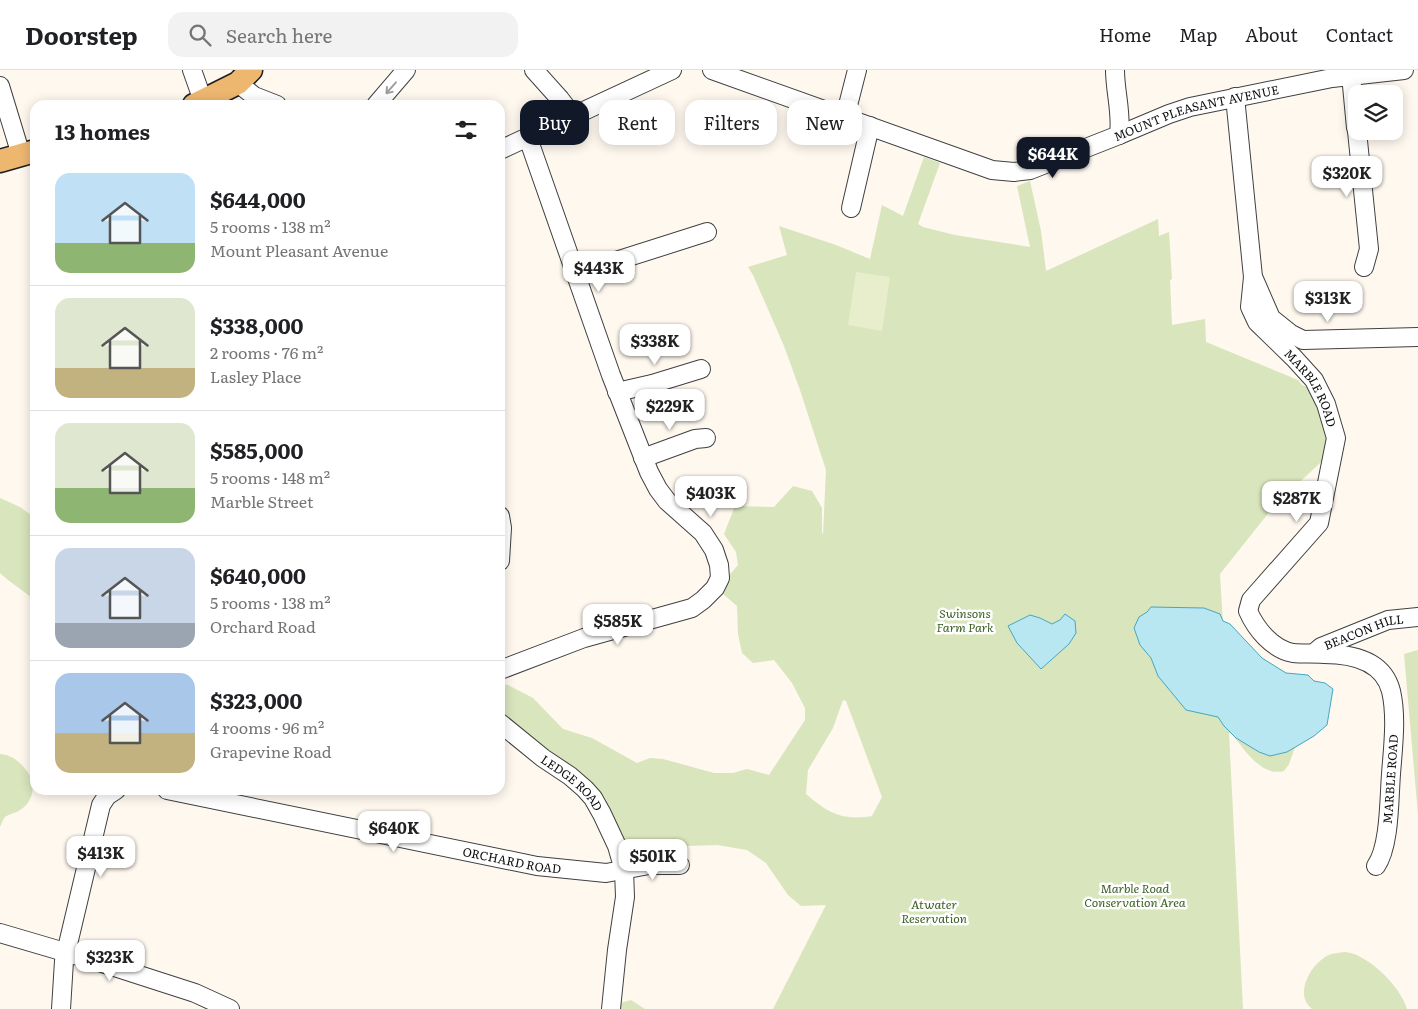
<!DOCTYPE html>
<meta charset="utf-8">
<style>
body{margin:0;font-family:Literata,serif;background:#f2f2f2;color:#202124;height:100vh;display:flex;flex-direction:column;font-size:19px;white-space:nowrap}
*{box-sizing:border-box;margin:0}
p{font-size:16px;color:#757577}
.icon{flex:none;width:28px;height:28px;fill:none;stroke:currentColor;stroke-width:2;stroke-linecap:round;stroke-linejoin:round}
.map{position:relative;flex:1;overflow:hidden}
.drawer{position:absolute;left:30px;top:30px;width:475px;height:695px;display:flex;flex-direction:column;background:#fff;border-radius:15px;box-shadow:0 2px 12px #0003}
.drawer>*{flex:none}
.guide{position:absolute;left:520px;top:30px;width:475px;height:45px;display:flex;gap:10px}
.fabs{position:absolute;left:1348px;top:15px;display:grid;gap:10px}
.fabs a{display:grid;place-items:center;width:55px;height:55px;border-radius:10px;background:#fff;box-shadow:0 2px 12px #0003;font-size:25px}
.price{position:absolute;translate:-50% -42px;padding:0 11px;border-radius:10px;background:#fff;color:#222;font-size:16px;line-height:32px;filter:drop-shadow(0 1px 2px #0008)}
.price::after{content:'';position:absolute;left:50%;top:30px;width:15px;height:11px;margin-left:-8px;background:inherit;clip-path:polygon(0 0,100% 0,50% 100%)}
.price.current{background:#111827;color:#fff}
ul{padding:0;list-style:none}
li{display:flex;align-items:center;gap:15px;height:125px;padding:0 25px}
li+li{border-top:1px solid #e0e0e0}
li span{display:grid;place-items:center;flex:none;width:140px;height:100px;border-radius:15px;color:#555}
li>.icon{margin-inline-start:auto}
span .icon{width:60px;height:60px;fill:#fffc;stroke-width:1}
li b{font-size:21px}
h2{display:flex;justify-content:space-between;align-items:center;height:60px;padding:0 25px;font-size:21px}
.pill{padding:0 18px;border-radius:15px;background:#fff;box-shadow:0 2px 12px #0003;font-size:18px;line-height:45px}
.pill.current{background:#111827;color:#fff}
header{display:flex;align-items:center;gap:30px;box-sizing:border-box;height:70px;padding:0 25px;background:#fff;border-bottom:1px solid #e0e0e0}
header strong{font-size:24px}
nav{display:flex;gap:28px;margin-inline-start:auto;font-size:18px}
.search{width:350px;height:45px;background:#f2f2f2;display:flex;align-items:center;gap:12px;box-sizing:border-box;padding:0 18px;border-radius:15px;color:#757577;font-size:19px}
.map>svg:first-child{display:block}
.green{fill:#d9e5bc;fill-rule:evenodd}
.pitch{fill:#e8edcc}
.water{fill:#b8e6f1;stroke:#45a7c1}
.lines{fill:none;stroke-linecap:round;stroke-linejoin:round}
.minor-casing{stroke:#404040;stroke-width:20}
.major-casing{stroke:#1e1e1e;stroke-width:25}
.minor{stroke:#fff;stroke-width:18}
.major{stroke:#edb770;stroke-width:22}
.oneway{stroke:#9e9e9e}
.labels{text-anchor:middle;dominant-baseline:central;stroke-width:5;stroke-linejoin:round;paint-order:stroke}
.street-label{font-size:12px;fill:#0d0d0d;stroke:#fff}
.park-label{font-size:12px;font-style:italic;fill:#3b5f23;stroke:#fff}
</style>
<header>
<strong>Doorstep</strong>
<div class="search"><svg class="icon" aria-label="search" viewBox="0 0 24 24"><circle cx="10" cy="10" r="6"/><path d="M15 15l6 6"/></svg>Search here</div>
<nav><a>Home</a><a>Map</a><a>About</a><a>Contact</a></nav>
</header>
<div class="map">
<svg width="1418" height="939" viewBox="0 0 1418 939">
<rect width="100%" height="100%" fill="#fef8ef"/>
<g class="green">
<path d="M924 87 940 93 918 154 923 157 955 165 1030 177 1017 116 1030 111 1041 161 1046 201 1158 149 1159 166 1169 162 1172 209 1170 210 1172 255 1205 249 1206 272 1298 310 1302 315 1310 318 1335 379 1274 436 1220 504 1223 555 1280 603C1296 610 1308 598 1320 617L1302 667 1294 680 1289 694 1284 701C1261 707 1244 679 1232 664L1229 663 1243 939H773L826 835 801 836 788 825 766 793 747 780 717 775 687 776 660 788 631 797 599 727 500 647V613L508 615 533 628 563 659 592 668 637 693 650 688 663 689 714 703H733L747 699 769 705 805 650V638L792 613 774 590 753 593 742 583 738 564 737 536 722 523 721 515 738 495 736 482 724 464 735 436 774 437 793 416 812 421 822 438V462L823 465 826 400 800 320 784 276 753 205 748 197 787 185 779 156 836 175 870 189 882 135 903 146ZM843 630 846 631 882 727 872 746C842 751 828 743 806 724L808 700 833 658Z"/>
<polygon points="0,428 20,437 35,448 35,530 8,510 0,503"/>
<polygon points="1418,580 1418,745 1404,584"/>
<path d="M0 684C12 685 19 691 26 700 37 712 34 732 20 740 16 743 9 744 5 747 3 749 1 755 0 757Z"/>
<path d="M1345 882C1368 884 1401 917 1407 939H1312C1309 936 1306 933 1305 929 1300 913 1315 891 1329 885 1333 883 1339 883 1345 882Z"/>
<polygon points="631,930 645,939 617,939 617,934"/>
</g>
<polygon class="pitch" points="856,202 890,207 882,261 848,255"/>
<g class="water">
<polygon points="1151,537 1204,538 1220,544 1223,551 1230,554 1262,588 1286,603 1308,605 1314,611 1325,613 1333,619 1327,655 1314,666 1287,682 1270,686 1259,682 1236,668 1224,656 1218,647 1186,640 1158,606 1151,588 1140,575 1134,558 1139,547 1147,542"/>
<polygon points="1065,544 1075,551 1076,563 1069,574 1041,599 1017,573 1008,556 1030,545 1040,548 1052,554 1060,550"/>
</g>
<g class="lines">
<defs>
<g id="minor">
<polyline points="192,0 203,31"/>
<polyline points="534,0 560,29 573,46"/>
<path id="s1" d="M712 0 992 100 1014 102 1030 100 1119 65 1169 44 1190 37 1332 8 1404 0"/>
<path d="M1115 0C1115 22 1122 43 1119 65"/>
<polyline points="1351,5 1356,58"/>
<polyline points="238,13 254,26 277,35"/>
<polyline points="0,16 21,85"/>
<path id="s2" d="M1235 27 1253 207 1250 237 1257 252 1294 288 1314 310 1326 334 1336 368 1319 453 1251 530 1248 541C1256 559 1272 579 1293 583 1303 584 1314 583 1324 584 1351 584 1383 590 1391 621 1397 647 1393 677 1391 704 1389 729 1390 776 1376 796"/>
<polyline points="376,35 406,0"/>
<polyline points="845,47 857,0"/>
<polyline points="1357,61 1369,179 1364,197"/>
<polyline points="500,80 672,0"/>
<polyline points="851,138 870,56"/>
<polyline points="575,204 707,162"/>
<polyline points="1254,209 1271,248 1291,264 1303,270 1418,267"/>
<polyline points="617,322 652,314 701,299"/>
<polyline points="643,388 695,369 706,368"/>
<polyline points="500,446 502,458 500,491"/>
<path id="s3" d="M1314 583 1321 577 1388 550 1418 547"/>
<polyline points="500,600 584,568 692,538 703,530 715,518 720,508 719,495 714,480 703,463 667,431 658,419 649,402 611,305 528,68"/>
<path id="s4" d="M500 653 543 688 570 706 585 719 593 728 602 744 617 776 624 800 625 827 617 880 611 939"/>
<path id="s5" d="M167 720 537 796 606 803 649 795H680"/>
<polyline points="0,863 102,893 195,923 230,939"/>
<polyline points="61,939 64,891 101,735 107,726 116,720"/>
</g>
<g id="major">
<polyline points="194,35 238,13 251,0"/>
<polyline points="0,91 35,81"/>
</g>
</defs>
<use href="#minor" class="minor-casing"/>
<use href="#major" class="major-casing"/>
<use href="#minor" class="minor"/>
<use href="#major" class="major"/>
</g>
<defs><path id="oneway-shaft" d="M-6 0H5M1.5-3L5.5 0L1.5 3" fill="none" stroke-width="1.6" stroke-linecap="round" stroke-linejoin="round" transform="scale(1.25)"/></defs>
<use class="oneway" href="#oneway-shaft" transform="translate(391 18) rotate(131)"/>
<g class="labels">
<g class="street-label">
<text stroke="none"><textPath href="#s1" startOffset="512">MOUNT PLEASANT AVENUE</textPath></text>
<text stroke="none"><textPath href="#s2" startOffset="314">MARBLE ROAD</textPath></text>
<text stroke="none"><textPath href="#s3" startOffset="55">BEACON HILL</textPath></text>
<text transform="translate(1390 709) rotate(-86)">MARBLE ROAD</text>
<text stroke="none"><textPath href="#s4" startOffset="94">LEDGE ROAD</textPath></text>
<text stroke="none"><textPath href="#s5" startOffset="352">ORCHARD ROAD</textPath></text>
</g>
<g class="park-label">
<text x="965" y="543">Swinsons<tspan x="965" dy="14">Farm Park</tspan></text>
<text x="1135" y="818">Marble Road<tspan x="1135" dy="14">Conservation Area</tspan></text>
<text x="934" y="834">Atwater<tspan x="934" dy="14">Reservation</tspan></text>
</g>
</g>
</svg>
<div class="fabs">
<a><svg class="icon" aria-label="layers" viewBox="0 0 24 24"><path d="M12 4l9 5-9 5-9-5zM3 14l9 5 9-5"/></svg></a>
</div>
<b class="price current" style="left:1053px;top:109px">$644K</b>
<b class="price" style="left:1347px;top:128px">$320K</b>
<b class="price" style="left:599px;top:223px">$443K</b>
<b class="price" style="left:1328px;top:253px">$313K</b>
<b class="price" style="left:655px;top:296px">$338K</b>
<b class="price" style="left:670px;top:361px">$229K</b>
<b class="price" style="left:711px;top:448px">$403K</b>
<b class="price" style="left:1297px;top:453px">$287K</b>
<b class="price" style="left:618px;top:576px">$585K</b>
<b class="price" style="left:394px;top:783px">$640K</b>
<b class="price" style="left:101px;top:808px">$413K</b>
<b class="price" style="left:653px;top:811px">$501K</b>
<b class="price" style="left:110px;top:912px">$323K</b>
<div class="guide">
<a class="pill current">Buy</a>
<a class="pill">Rent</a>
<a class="pill">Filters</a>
<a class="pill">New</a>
</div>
<section class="drawer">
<h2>13 homes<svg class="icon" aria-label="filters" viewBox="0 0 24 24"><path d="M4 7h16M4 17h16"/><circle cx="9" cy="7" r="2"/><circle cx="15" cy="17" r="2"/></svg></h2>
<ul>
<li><span style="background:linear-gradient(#bfe0f5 70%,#8fb573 0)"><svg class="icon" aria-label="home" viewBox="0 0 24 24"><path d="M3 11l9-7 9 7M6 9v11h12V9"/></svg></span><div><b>$644,000</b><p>5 rooms · 138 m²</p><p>Mount Pleasant Avenue</p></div></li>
<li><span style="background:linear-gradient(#dfe7d0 70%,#c2b280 0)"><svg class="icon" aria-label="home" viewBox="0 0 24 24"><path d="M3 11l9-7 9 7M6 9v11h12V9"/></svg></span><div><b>$338,000</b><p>2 rooms · 76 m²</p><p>Lasley Place</p></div></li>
<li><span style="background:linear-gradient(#dfe7d0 65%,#8fb573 0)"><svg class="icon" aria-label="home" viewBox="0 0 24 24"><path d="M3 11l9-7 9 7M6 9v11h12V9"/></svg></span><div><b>$585,000</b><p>5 rooms · 148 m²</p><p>Marble Street</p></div></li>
<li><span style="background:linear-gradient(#c9d6e8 75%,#9aa5b1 0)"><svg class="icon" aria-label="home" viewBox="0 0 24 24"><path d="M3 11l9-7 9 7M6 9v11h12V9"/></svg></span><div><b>$640,000</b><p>5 rooms · 138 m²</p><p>Orchard Road</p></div></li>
<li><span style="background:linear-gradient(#a9c7e8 60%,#c2b280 0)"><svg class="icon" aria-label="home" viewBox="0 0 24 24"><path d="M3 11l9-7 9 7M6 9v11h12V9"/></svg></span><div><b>$323,000</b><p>4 rooms · 96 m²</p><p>Grapevine Road</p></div></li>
</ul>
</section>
</div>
